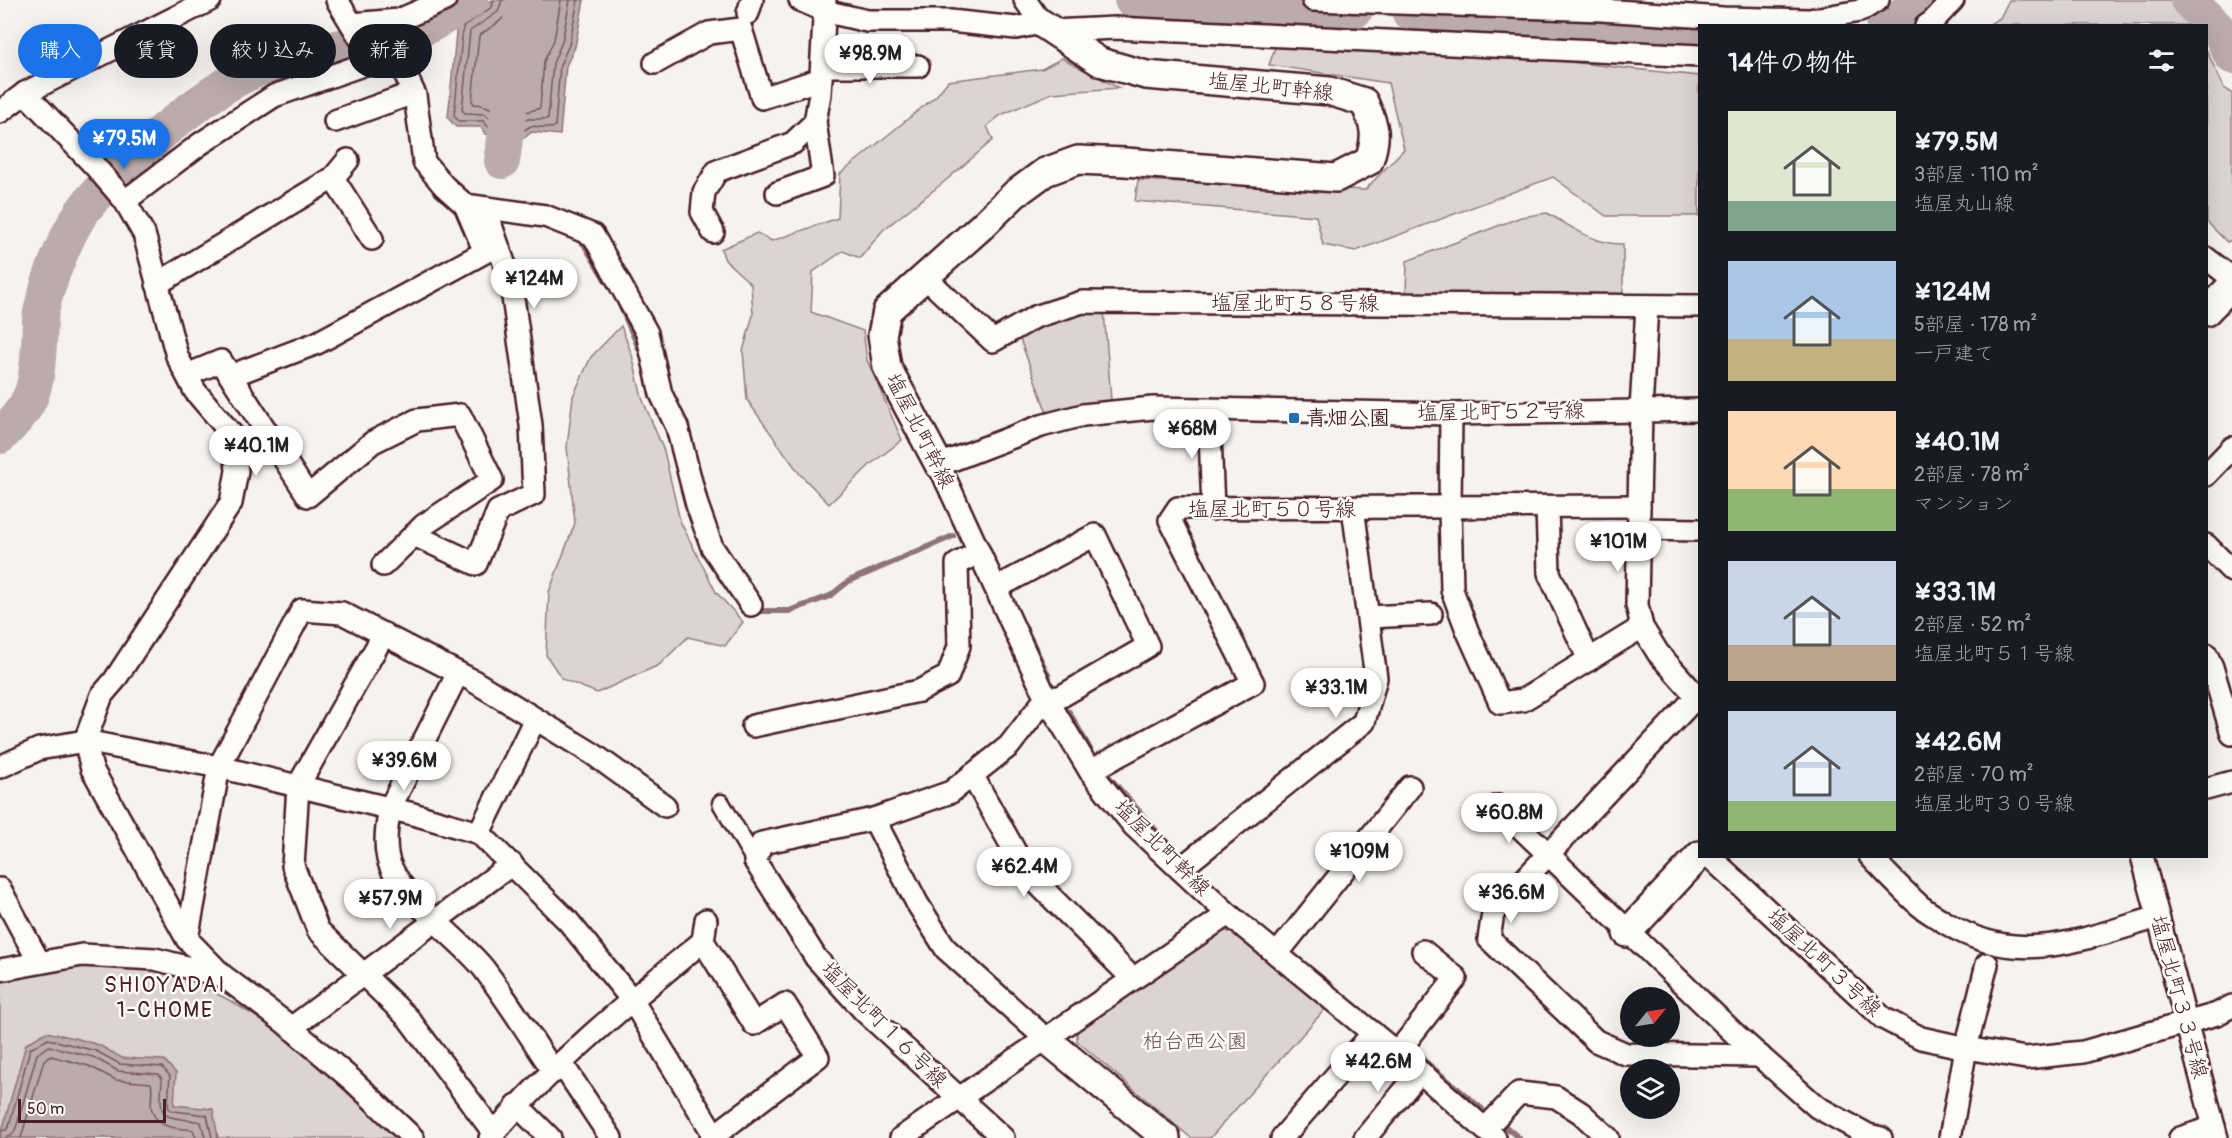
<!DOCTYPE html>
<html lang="ja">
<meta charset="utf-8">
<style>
body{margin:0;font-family:Pangolin,"Klee One",sans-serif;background:#242831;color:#f1f3f6;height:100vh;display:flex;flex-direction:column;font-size:22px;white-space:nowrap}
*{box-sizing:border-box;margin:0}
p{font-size:20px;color:#9ea1a6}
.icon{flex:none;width:33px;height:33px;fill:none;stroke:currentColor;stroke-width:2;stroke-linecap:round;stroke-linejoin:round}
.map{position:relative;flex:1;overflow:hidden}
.side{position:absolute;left:1698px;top:24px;width:510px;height:834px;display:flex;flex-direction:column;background:#171b24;border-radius:0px;box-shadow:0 6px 24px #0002}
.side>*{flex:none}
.hud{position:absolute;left:18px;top:24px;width:570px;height:54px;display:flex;gap:12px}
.needle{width:39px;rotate:60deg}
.tools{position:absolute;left:1620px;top:987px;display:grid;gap:12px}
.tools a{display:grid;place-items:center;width:60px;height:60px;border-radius:50%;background:#171b24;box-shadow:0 6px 24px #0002;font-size:30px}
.scale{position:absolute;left:18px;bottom:15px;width:148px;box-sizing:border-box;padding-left:6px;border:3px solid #4a1f2b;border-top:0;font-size:16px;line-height:21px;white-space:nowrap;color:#4a1f2b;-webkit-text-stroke:4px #fdfcf7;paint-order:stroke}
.price{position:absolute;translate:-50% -51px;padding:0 14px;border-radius:21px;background:#fff;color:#222;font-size:20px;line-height:39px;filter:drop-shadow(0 2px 3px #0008)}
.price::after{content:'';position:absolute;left:50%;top:36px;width:18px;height:14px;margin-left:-9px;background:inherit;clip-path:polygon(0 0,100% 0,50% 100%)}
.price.selected{background:#1a73e8;color:#fff}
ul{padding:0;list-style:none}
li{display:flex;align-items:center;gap:18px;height:150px;padding:0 30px}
li span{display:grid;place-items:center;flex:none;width:168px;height:120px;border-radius:0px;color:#555}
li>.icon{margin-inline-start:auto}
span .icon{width:72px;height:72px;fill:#fffc;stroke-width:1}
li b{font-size:26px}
h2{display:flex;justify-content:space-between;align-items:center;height:72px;padding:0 30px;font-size:26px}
.pill{padding:0 21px;border-radius:27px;background:#171b24;box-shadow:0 6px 24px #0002;font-size:21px;line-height:54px}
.pill.selected{background:#1a73e8;color:#fff}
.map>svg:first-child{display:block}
.green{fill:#dcd4d2;stroke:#937a7e;stroke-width:1.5}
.water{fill:#bbabac;stroke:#8e7378;stroke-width:1.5}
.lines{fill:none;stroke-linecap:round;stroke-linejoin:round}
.shore{stroke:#77575f;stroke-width:1.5}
.stream{stroke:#8e7378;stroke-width:6}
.river{stroke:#bbabac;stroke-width:36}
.pedestrian-casing{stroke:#4a1f2b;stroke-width:21}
.minor-casing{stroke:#4a1f2b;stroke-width:26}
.tertiary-casing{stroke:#4a1f2b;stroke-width:32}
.pedestrian{stroke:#fdfcf7;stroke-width:16}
.minor{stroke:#fdfcf7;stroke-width:21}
.tertiary{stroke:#fdfcf7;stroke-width:27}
.poi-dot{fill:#1f6fb2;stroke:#fdfcf7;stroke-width:2}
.labels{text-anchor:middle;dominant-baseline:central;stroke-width:5;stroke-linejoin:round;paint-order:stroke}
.street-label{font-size:21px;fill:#4a1f2b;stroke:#fdfcf7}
.poi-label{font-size:21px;font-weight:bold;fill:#4a1f2b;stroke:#fdfcf7;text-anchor:start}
.park-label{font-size:21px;fill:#6e4c55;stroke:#fdfcf7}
.neighbourhood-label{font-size:22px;letter-spacing:1.5px;fill:#4a1f2b;stroke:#fdfcf7}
</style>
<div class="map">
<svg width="2232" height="1138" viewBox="0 0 2232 1138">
<rect width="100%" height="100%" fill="#f6f3ef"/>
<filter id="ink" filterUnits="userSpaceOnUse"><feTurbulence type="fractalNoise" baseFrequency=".0167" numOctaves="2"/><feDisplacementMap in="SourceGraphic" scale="12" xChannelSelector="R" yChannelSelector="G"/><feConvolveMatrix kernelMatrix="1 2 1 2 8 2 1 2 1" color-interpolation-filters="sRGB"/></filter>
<g filter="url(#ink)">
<g class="green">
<polygon points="2009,0 2196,0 2200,25 1988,25 2000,18"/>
<polygon points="1277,42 1550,60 1699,76 1699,216 1606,216 1553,177 1356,251 1323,245 1316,216 1135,201 1138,180 1365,190 1404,149 1388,83 1269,65"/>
<polygon points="2206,49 2224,88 2232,93 2232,240 2227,242 2207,222"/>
<polygon points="1062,58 1119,88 1052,93 1001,115 987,126 993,140 944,182 883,230 860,258 843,251 813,272 811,312 863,331 867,360 902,440 871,464 829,504 799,473 747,400 743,351 753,315 751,284 725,260 721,249 757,233 772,241 838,218 840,174 936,96 948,81 1042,69"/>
<path d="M1547 213C1571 226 1594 245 1623 244V294L1406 295 1407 261 1521 217Z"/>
<path d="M1104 311 1111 400 1085 405 1048 416 1020 339C1050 321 1070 315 1104 311Z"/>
<polygon points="621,326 632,355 642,398 664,451 680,521 716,592 743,622 725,646 688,637 659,665 597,693 562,679 546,655 549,592 575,523 567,447 573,396 591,357"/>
<polygon points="1221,931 1233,932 1326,1008 1210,1138 1191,1138 1077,1041 1077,1028"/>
<polygon points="83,964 168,969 229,1000 279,1031 398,1138 0,1138 0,977"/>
</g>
<g class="water">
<polygon points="492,0 584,0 575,47 566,66 560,135 532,132 524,138 485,134 481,127 456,127 448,118 457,23"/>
<polygon points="46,1032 75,1038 99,1045 122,1058 164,1060 176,1073 174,1105 213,1109 218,1138 0,1138 26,1044"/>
</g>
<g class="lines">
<g class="shore">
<polyline points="494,0 492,7 463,27 454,116 459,121 483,121 490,129 521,132 531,126 552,128 555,126 560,65 569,45 578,0"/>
<polyline points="502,0 498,12 470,31 462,110 465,113 484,114 495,122 518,124 528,119 546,119 548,118 553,63 562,42 570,0"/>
<path d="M511 0C510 20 492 25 479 36L472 101 474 104C491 105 490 110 502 113 510 116 533 111 540 108L544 61 554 40 561 0"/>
<polyline points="0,1131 6,1130 9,1126 30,1049 48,1039 96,1051 120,1064 162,1067 170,1076 168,1104 169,1109 174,1111 207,1115 212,1138"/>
<path d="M6 1138 12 1135 16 1128 37 1054 49 1046 93 1057 118 1071 158 1074 162 1079C159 1123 161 1115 201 1122L205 1138"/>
<path d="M21 1138 44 1060 51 1056 89 1066 116 1080 151 1083C153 1090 151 1098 151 1106 154 1129 176 1128 193 1130L196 1138"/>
</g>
<g class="stream">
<polyline points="577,239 584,244 606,281"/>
<polyline points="620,305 641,353"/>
<polyline points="752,611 789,611 830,596 849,581 953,536"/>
<polyline points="1026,629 1049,677"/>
<polyline points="1069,712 1090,749"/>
<polyline points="1109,777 1166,842"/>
<polyline points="1410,1049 1482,1109"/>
<polyline points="1506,1127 1519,1138"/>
</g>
<g class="river">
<polyline points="1132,0 1355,10"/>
<polyline points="2188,0 2219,30 2232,56"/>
<polyline points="1410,13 1655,27 1700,33"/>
<polyline points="1884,26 1910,10 1921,0"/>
<polyline points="502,161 524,0"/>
<path d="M0 436C34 403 36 390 39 344 40 334 39 322 41 312 47 283 67 231 85 208 119 164 213 83 266 66 281 61 298 55 314 52 342 46 371 44 399 37 423 31 451 13 471 0"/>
</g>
<defs>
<polyline id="pedestrian" points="721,803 755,861"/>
<g id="minor">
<polyline points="800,0 824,11 867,21 950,21 1016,28 1041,23 1025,0"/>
<polyline points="1313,0 1601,10 1723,18 1809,20 1860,11 1878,0"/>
<polyline points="748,13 752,0"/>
<polyline points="352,24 399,20 445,0"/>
<polyline points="1926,26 1932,22 1953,0"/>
<polyline points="1052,31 1115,28 1700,56"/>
<polyline points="655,63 709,33 741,29 762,98 821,79"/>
<polyline points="822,66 918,66"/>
<polyline points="25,93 94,165 125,201 144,234 177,356 195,391 234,437 237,471 231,503 114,681 102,695 85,741 92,769 187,939 223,976 284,1022 352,1080 413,1138"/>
<polyline points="0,112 25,93 210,0"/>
<polyline points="335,121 402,97"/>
<polyline points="333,178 348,160"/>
<polyline points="777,193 823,176 815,122"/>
<polyline points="125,201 200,144 274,96 374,61"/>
<polyline points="465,205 545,216 593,235 647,333 661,394 677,427 697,505 712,547 751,605"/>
<polyline points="713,232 702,212 704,192 717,171 793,143 815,122 820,94 825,0"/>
<polyline points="2206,258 2232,278"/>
<polyline points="925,277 993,341 1035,317 1082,302 1700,306"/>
<polyline points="157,284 333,178 372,239"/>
<polyline points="1647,306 1641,410 1637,605 1642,627 1658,653 1700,700"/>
<polyline points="187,375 221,361 308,496 373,442 417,420 460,415 492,480 424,525 383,565"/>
<polyline points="230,376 317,343 485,252 465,205 444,186 424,162 415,95 398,59 374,61 337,0"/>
<polyline points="1209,409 1213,509"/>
<polyline points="1451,414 1450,508 1452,590 1467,630 1500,703 1523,700 1642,627"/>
<polyline points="2206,475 2232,448"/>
<polyline points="1547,507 1549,573 1589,660"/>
<polyline points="1639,529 1700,530"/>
<polyline points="414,535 476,564 498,511 534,494 531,425 511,283 485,208"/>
<polyline points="2206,545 2232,571"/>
<polyline points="996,588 1095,535 1148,646 1060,697 1046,698 1009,746 951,792 874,819 762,843 755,861 816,958 865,1012 1003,1138"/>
<polyline points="1368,617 1431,614"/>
<polyline points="384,634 298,786 293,866 318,930 408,1018 494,1133"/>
<polyline points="2206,654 2212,667 2232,734"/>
<path d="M458 673 390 808C387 825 384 842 388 859 398 897 460 938 484 969 509 1002 531 1038 554 1072"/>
<polyline points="1700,693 1493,913 1489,939 1596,1041 1626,1054 1760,1056"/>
<polyline points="753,726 919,691 948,676 959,646 957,564 979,552"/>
<polyline points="0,767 39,749 85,741 219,767 413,814 479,833 568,921 632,1000 716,1138"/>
<polyline points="1090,771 1253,683 1170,520 1178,508 1639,506"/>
<polyline points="972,775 1027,873 1133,979"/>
<polyline points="2206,789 2232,782"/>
<polyline points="1498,806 1736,1035 1817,1107 1868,1135 1881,1138"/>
<polyline points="874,819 917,903 946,949 1046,1039"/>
<polyline points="479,833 535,719"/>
<polyline points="1709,856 1883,1018 1921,1038 1966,1048 2026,1058 2083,1052 2217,1014 2232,1006"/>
<path d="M1870 856C1886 873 1902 890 1919 905 1927 912 1937 917 1946 923 2018 968 2083 939 2158 917"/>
<polyline points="2142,856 2217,1138"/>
<polyline points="1180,869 1364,722 1376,678 1353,508"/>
<polyline points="0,889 39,962"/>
<polyline points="1228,914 1420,1072 1495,1138"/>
<polyline points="187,939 219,767 302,610 342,613 472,680 593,754 665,806"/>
<polyline points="703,941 706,920"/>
<polyline points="1277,954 1410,787"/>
<polyline points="0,970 82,955 155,959 222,976"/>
<polyline points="291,1028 512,864"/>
<polyline points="1397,1053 1456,978 1423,951"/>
<polyline points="562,1064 611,1138"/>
<polyline points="517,1105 550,1138"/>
<polyline points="1485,1129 1519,1093 1556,1097 1581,1113 1608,1138"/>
<path d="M490 1138C552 1064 629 1002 703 941L754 1024 785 1004 818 1057 711 1138"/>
<polyline points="901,1138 1228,914 1133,825 1090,771 1046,698 939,465 1041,426 1083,415 1153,408 1451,414 1700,410"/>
<polyline points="1282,1138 1373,1033"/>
<polyline points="1365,1138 1420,1072"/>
<polyline points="1950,1138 1966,1048 1987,964"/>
<polyline points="2180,1138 2214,1127"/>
</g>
<g id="tertiary">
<polyline points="2206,312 2232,285"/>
<path d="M939 465 887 367 882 335 887 311 983 225 1015 194 1045 172 1078 160 1125 162 1336 178 1369 161C1378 135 1375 126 1364 102L1329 91 1146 75 1100 62 1041 23"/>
<polyline points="1627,933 1700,855"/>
<polyline points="1046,1039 1166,1138"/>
</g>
</defs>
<use href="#pedestrian" class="pedestrian-casing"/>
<use href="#minor" class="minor-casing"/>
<use href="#tertiary" class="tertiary-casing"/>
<use href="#pedestrian" class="pedestrian"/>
<use href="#minor" class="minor"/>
<use href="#tertiary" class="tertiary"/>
</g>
</g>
<rect class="poi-dot" x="1288" y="412" width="12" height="12" rx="3"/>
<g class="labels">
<g class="street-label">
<text transform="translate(1271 87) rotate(6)">塩屋北町幹線</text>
<text x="1295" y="303">塩屋北町５８号線</text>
<text transform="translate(1501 412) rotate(-1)">塩屋北町５２号線</text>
<text transform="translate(920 431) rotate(63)">塩屋北町幹線</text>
<text x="1272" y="509">塩屋北町５０号線</text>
<text transform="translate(1162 848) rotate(45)">塩屋北町幹線</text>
<text transform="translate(1824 963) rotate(43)">塩屋北町３号線</text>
<text transform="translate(2179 997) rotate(75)">塩屋北町３３号線</text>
<text transform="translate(884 1025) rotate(45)">塩屋北町１６号線</text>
</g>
<g class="poi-label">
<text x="1306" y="418">青畑公園</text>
</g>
<g class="park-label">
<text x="1195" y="1041">柏台西公園</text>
</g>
<g class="neighbourhood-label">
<text x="165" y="985">SHIOYADAI<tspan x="165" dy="25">1-CHOME</tspan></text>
</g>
</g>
</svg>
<div class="tools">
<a><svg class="needle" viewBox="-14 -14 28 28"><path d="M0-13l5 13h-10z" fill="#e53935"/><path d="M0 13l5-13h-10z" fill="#9ea1a6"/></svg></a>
<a><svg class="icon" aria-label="layers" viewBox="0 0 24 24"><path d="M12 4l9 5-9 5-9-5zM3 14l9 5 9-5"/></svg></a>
</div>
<div class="scale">50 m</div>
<b class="price" style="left:870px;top:85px">¥98.9M</b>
<b class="price selected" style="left:124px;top:170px">¥79.5M</b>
<b class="price" style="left:534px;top:310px">¥124M</b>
<b class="price" style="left:1192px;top:460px">¥68M</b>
<b class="price" style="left:256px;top:477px">¥40.1M</b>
<b class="price" style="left:1618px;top:573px">¥101M</b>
<b class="price" style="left:1336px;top:719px">¥33.1M</b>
<b class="price" style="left:404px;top:792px">¥39.6M</b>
<b class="price" style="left:1509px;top:844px">¥60.8M</b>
<b class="price" style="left:1359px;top:883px">¥109M</b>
<b class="price" style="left:1024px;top:898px">¥62.4M</b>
<b class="price" style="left:1511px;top:924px">¥36.6M</b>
<b class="price" style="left:390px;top:930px">¥57.9M</b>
<b class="price" style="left:1378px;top:1093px">¥42.6M</b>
<div class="hud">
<a class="pill selected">購入</a>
<a class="pill">賃貸</a>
<a class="pill">絞り込み</a>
<a class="pill">新着</a>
</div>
<section class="side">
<h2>14件の物件<svg class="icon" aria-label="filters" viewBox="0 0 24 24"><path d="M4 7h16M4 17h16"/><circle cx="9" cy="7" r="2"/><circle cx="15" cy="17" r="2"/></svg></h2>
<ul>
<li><span style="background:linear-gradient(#dfe7d0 75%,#7fa58c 0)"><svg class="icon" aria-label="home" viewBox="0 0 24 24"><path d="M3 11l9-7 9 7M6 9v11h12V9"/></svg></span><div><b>¥79.5M</b><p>3部屋 · 110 m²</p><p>塩屋丸山線</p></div></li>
<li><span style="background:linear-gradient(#a9c7e8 65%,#c2b280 0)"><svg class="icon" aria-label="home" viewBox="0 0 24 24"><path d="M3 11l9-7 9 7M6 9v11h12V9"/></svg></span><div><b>¥124M</b><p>5部屋 · 178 m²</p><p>一戸建て</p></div></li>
<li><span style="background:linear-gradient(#ffd9b3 65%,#8fb573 0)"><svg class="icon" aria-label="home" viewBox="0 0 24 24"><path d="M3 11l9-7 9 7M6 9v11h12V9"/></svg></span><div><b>¥40.1M</b><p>2部屋 · 78 m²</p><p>マンション</p></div></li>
<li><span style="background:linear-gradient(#c9d6e8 70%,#b9a48a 0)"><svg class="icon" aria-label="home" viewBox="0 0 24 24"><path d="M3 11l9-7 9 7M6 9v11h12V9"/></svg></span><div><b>¥33.1M</b><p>2部屋 · 52 m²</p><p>塩屋北町５１号線</p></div></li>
<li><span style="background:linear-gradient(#c9d6e8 75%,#8fb573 0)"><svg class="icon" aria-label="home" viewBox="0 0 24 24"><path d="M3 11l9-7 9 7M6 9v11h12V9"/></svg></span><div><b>¥42.6M</b><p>2部屋 · 70 m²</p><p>塩屋北町３０号線</p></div></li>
</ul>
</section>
</div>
